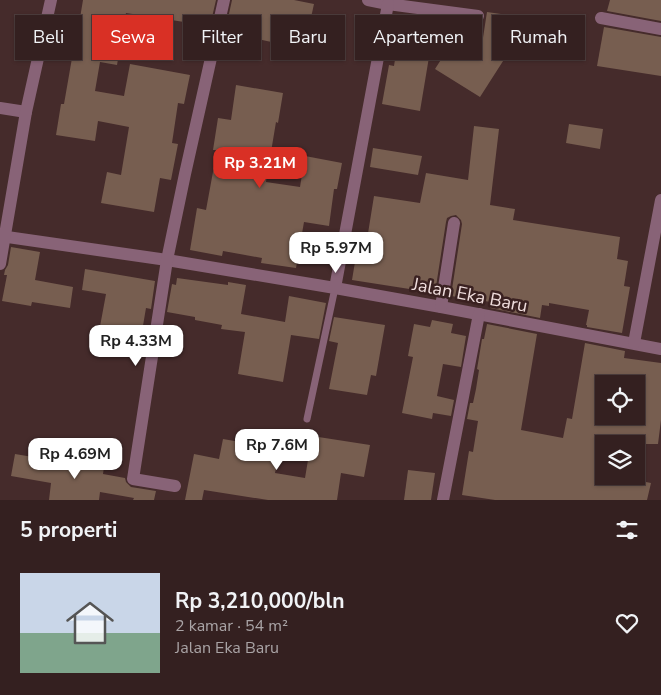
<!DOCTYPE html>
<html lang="id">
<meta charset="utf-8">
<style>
body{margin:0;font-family:"Nunito Sans",sans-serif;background:#3f2d2d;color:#f1f3f6;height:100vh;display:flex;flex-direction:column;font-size:19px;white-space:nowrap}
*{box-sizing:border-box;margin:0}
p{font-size:16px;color:#a9a3a5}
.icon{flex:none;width:28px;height:28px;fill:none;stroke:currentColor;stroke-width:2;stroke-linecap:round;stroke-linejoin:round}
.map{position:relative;height:500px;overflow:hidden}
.sheet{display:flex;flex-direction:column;background:#342020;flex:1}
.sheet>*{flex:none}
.guide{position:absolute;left:15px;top:15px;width:631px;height:45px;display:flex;gap:10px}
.tools{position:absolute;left:595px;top:375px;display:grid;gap:10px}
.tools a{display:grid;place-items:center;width:50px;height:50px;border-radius:0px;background:#342020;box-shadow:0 1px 4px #0004,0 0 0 1px #4e3e3e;font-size:25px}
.price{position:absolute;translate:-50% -42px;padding:0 11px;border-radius:10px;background:#fff;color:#222;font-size:16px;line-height:32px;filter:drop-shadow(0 1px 2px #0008)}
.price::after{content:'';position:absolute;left:50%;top:30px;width:15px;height:11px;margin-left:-8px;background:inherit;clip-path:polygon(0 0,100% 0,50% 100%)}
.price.active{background:#d93025;color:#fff}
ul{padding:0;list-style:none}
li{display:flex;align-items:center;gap:15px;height:125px;padding:0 20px}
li+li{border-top:1px solid #4e3e3e}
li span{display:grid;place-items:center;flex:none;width:140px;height:100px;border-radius:0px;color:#555}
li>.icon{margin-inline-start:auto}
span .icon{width:60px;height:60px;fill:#fffc;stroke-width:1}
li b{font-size:21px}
h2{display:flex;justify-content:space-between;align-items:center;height:60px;padding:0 20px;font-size:21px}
.pill{padding:0 18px;border-radius:0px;background:#342020;box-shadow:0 1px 4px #0004,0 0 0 1px #4e3e3e;font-size:18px;line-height:45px}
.pill.active{background:#d93025;color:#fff}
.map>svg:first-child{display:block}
.building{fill:#775e50;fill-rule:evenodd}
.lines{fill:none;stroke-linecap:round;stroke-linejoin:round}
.lane{stroke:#886377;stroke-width:7}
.street{stroke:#886377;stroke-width:12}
.labels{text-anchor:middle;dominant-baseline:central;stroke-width:5;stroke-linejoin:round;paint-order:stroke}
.street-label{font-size:18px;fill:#efdddd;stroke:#3a2121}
</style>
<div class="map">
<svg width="661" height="500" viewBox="0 0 661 500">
<rect width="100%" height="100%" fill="#452b2b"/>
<g class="building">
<polygon points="83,0 216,0 210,26 126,13 117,65 100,62 95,91 124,96 130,64 190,75 184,104 178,103 172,143 178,144 171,180 160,178 154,212 101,203 107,172 121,175 129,127 98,121 95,141 56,135 61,104 64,104 72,58 67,57 72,29 78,30"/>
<polygon points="232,0 294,0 314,4 304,49 225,32"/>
<polygon points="610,0 661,0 661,21 607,11"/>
<polygon points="487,12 501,14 495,52 505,58 480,97 435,69 460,30 482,44"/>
<polygon points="400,27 433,33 420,111 382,104 389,65 394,66"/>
<polygon points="604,27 661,37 661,76 597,66"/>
<polygon points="236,85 283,93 278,123 276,122 266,182 300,187 305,156 342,163 337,189 334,189 329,226 304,222 296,268 261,263 262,258 223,251 222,256 190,250 197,208 206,210 217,150 213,150 218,118 231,120"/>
<polygon points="569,124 603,129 600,149 566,143"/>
<polygon points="474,126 499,129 490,205 515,209 513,220 620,237 617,259 628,261 624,286 630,287 622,333 587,327 587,325 586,325 589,310 549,303 549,306 542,305 540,318 490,308 491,302 451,296 462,224 461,220 456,215 451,216 447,218 446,222 435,293 352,280 357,250 365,252 374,196 420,203 426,173 468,180"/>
<polygon points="373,148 422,156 418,175 370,167"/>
<polygon points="11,247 40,252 35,280 73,287 70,308 32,302 31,306 2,301 7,275 4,275 5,270 8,265"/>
<polygon points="85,269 155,281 151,309 146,308 138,355 96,348 106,294 82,290"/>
<polygon points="177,278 228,285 228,282 246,285 241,314 285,322 289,296 326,303 319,339 291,335 283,382 238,374 245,332 221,329 222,325 195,320 195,317 167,312 172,284 176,285"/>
<polygon points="334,317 385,325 376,376 371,375 367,395 329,389 338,343 329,341"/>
<polygon points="432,320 453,324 451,333 466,336 461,367 443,364 437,396 454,400 451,416 433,413 432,419 402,413 413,357 408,356 414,324 430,327"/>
<path d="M487 324 537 334 521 430 563 438 567 418 572 419 585 343 625 351 624 358 661 363V420L658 444H604V476H616L651 483 647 500H495L462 495 469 451 473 452 478 421 467 419 470 403H473L476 389 479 370 477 369 482 339H484ZM604 384H636V416H604Z"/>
<polygon points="312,436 370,445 364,477 341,473 337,500 268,500 204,490 202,500 185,500 194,454 219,459 223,439 280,449 275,473 305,478"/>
<polygon points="15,454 51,460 51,458 104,467 103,474 125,478 126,482 131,487 156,491 154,500 133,500 134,498 100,492 99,500 49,500 51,483 11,476"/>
<polygon points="408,470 435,473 431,500 404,500"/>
</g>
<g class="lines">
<polyline class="lane" points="307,419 335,288"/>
<g class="street">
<polyline points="368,0 388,4 478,16"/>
<polyline points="601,18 661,29"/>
<polyline points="0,108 26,112"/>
<polyline points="0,236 167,260 335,288 441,307 661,349"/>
<polyline points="0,264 26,112 51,0"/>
<polyline points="335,288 388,4"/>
<polyline points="441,307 454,223"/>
<polyline points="634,343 661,200"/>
<polyline points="175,486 133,479 167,260 185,174 224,0"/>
<polyline points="443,500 479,314"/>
</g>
</g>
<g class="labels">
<g class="street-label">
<text transform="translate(470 295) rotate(11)">Jalan Eka Baru</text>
</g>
</g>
</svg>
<div class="tools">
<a><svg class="icon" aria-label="locate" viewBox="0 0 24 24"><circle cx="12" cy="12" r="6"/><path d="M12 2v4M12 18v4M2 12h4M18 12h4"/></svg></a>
<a><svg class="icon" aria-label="layers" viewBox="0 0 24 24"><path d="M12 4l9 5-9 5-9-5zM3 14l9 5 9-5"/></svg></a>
</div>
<b class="price active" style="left:260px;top:189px">Rp 3.21M</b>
<b class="price" style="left:336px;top:274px">Rp 5.97M</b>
<b class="price" style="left:136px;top:367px">Rp 4.33M</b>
<b class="price" style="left:277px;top:471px">Rp 7.6M</b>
<b class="price" style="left:75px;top:480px">Rp 4.69M</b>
<div class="guide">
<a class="pill">Beli</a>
<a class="pill active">Sewa</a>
<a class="pill">Filter</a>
<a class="pill">Baru</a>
<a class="pill">Apartemen</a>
<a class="pill">Rumah</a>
</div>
</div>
<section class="sheet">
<h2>5 properti<svg class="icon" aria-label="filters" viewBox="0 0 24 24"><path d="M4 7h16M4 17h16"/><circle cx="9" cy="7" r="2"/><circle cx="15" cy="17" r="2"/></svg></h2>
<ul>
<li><span style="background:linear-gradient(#c9d6e8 60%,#7fa58c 0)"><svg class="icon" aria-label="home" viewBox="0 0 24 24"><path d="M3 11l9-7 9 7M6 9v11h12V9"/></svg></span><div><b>Rp 3,210,000/bln</b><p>2 kamar · 54 m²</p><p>Jalan Eka Baru</p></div><svg class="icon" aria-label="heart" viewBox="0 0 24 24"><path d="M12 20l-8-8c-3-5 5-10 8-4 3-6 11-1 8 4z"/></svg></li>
</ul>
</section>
